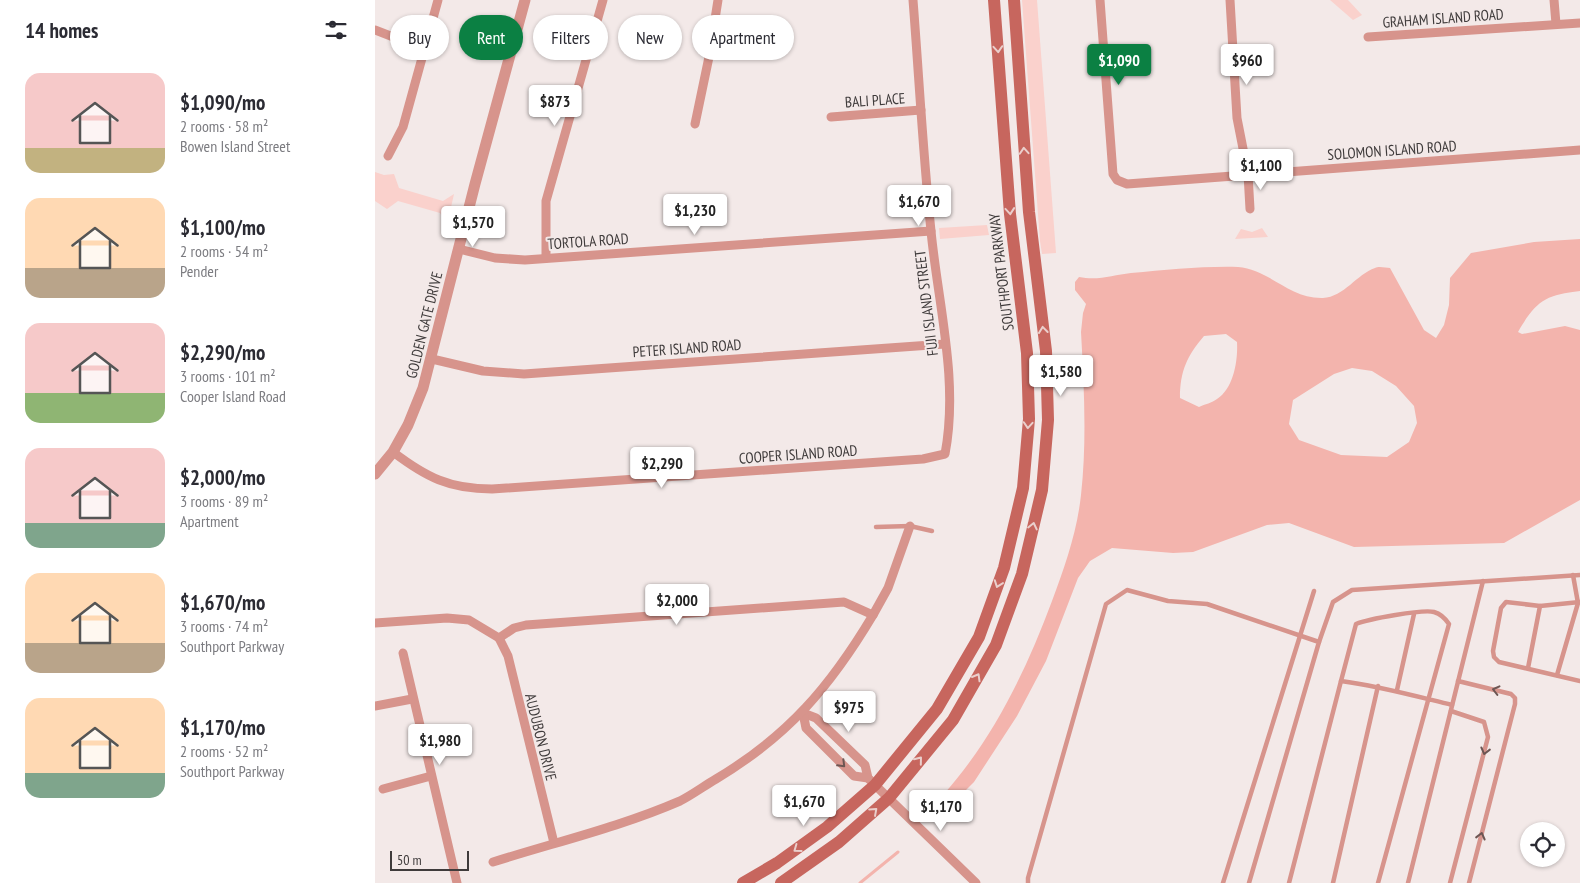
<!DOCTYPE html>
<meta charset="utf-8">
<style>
body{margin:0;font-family:"PT Sans Narrow",sans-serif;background:#f7f7f7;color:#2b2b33;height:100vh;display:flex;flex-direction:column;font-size:19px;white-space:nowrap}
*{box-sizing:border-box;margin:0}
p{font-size:16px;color:#7c7c81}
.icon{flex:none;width:28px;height:28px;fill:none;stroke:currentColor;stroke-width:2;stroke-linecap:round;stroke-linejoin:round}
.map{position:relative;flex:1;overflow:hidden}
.panel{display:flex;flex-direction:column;background:#fff;width:375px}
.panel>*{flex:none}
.guide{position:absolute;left:15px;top:15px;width:475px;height:45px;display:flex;gap:10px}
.fabs{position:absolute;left:1145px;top:822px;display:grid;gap:10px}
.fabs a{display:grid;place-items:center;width:45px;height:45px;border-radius:50%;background:#fff;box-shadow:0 1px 4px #0004;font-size:25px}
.scale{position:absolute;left:15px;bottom:12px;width:79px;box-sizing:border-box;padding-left:5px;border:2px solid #3f3b3b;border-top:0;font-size:14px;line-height:18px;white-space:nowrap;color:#3f3b3b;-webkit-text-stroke:4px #f3e9e8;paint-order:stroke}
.price{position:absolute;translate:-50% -42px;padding:0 11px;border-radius:5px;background:#fff;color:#222;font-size:16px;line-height:32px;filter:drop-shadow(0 1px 2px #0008)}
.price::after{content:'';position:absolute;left:50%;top:30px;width:15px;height:11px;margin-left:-8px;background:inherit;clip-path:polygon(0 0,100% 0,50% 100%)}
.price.on{background:#0b8043;color:#fff}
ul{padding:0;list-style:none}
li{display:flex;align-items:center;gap:15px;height:125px;padding:0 25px}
li span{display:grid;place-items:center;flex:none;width:140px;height:100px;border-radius:15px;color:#555}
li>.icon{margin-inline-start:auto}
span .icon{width:60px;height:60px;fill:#fffc;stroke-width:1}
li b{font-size:21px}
h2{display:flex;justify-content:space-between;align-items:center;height:60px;padding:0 25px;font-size:21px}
.tag{padding:0 18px;border-radius:22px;background:#fff;box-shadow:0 1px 4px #0004;font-size:18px;line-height:45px}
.tag.on{background:#0b8043;color:#fff}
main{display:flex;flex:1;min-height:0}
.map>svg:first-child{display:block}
.green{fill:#fad1cc}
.water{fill:#f3b4ad;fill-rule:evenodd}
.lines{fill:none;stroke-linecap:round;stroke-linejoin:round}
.stream{stroke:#f3b4ad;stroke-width:3}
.service{stroke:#d7948c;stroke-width:4.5}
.minor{stroke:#d7948c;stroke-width:9}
.tertiary{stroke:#d7948c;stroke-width:11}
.secondary{stroke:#c7665e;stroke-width:12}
.oneway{stroke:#eacfcc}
.oneway2{stroke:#6d5653}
.labels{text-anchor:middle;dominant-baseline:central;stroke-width:4;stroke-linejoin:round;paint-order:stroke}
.street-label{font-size:15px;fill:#3f3b3b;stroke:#f3e9e8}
</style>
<main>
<section class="panel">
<h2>14 homes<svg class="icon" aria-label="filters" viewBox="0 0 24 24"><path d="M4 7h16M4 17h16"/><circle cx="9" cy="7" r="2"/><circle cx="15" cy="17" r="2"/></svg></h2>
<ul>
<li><span style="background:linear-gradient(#f6c9c9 75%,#c2b280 0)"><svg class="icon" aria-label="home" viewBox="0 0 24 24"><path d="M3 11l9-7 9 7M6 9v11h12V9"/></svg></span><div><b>$1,090/mo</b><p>2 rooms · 58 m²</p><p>Bowen Island Street</p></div></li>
<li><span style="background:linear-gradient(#ffd9b3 70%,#b9a48a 0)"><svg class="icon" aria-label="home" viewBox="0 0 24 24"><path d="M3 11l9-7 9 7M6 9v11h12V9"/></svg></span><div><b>$1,100/mo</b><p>2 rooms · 54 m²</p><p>Pender</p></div></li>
<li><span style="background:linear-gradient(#f6c9c9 70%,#8fb573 0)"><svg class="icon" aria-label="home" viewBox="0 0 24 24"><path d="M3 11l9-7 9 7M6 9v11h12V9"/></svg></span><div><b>$2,290/mo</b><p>3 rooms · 101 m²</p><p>Cooper Island Road</p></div></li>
<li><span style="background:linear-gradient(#f6c9c9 75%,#7fa58c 0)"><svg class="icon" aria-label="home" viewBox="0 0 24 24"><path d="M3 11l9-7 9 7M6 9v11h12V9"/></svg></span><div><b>$2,000/mo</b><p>3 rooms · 89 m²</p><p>Apartment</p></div></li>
<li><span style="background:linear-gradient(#ffd9b3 70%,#b9a48a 0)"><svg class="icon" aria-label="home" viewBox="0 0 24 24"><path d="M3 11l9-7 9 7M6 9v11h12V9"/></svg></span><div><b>$1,670/mo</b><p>3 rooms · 74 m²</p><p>Southport Parkway</p></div></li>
<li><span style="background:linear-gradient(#ffd9b3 75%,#7fa58c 0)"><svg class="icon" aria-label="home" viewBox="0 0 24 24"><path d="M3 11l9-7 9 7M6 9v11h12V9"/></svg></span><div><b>$1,170/mo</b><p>2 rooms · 52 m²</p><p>Southport Parkway</p></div></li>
</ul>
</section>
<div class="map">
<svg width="1205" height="883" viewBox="0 0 1205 883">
<rect width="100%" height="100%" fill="#f3e9e8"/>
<g class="green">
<polygon points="647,0 662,0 681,253 667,254 665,241"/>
<polygon points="955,0 973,0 987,15 978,20"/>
<polygon points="0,172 9,175 19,174 24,188 68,201 79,194 72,225 65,213 23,201 12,209 0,201"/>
<polygon points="612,225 614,235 565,239 564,228"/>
<polygon points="887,228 893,237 860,239 866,229 877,232"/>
</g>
<path class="water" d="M1205 239V291C1170 295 1161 301 1143 332L1147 334 1190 326 1205 330V500L1129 543 979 547 914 523 892 525 818 552 798 553 737 548 715 561 703 578 671 661 642 716 599 782 578 803 579 809 587 811 570 816 567 813 570 809 565 803 568 795C618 739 651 671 677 601 690 566 702 532 706 495 712 441 709 386 706 332L708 313 711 304 700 290V282L704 277C723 281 738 275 756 273 792 270 828 266 863 267 894 269 914 299 948 298 969 297 982 274 1000 268 1004 266 1011 268 1015 268L1049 330 1061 338 1069 325 1074 305 1075 278 1096 253 1159 242ZM851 334 862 342C863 360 859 388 842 399 837 403 830 404 824 407L805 398C805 371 812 356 829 336ZM977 368 997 371 1021 386 1039 406 1042 423 1034 442 1012 457 966 455 924 440 914 424 918 400 959 374Z"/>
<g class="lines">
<polyline class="stream" points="485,883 523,852"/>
<g class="service">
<polyline points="501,527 535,526 557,531"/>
<polyline points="1205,602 1165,606 1131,602 1126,608 1118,651 1119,657 1124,662 1205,681"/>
<polyline points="944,642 958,602 977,590 1205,575"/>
<polyline points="1153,668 1165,606"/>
<polyline points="1182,675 1203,603 1198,575"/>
<polyline points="1083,681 1136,694 1140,698 1140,704 1094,883"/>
<polyline points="1022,690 1039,614"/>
<polyline points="653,883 653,878 731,604 752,590 793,601 832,604 944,642 874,883"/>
<polyline points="848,883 939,591"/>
<polyline points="914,883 966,681"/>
<polyline points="958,883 1003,686"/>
<path d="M1003 883 1074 624C1070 618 1066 614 1059 612 1048 609 993 619 981 624L966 681C1004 686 1040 696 1077 705"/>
<polyline points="1033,883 1108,581"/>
<polyline points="1075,883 1113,737 1109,722 1076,711"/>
</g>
<g class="minor">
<polyline points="725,0 738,174 742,180 752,184 1205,150"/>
<polyline points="855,0 862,118 873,174 875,209"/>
<polyline points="1179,0 1181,24"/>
<polyline points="0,30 49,49"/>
<polyline points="993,37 1205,23"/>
<polyline points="456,117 546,110"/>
<polyline points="320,124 334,57 343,0"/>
<polyline points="13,156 28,127 63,0"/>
<polyline points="84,249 120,258 150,260 556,231"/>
<polyline points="171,258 171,201 228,0"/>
<polyline points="57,359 108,371 149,374 570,344"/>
<path d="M18 452C51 477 74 489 117 489L548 459 570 454C584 381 563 304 556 231 548 154 544 77 538 0"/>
<polyline points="0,623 72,618 94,620 124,638 139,628 151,625 469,602 498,615 513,588 535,526"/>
<polyline points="124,638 133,656 179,843"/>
<polyline points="28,653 82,883"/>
<polyline points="0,706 37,699"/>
<polyline points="428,713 441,718 490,765 493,778 500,785 601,883"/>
<polyline points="428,713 431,728 479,776 493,778"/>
<polyline points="8,789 56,776"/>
<path d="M118 862C181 842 245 827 305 801 317 795 329 786 341 779 413 736 455 687 498 615"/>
</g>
<polyline class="tertiary" points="0,474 18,452 33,425 48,388 100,184 150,0"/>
<g class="secondary">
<polyline points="368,883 402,863 452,827 500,785 562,709 604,637 629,568 648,488 654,419 652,353 635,214 619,0"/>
<polyline points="406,883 464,842 514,798 578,720 621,645 647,574 667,490 673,420 671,351 654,212 639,0"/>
</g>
</g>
<defs><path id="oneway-chevron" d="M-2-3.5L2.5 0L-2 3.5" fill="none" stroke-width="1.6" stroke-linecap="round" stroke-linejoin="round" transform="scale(1.25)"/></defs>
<g class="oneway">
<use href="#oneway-chevron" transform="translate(623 49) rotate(86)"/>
<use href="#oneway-chevron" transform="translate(649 151) rotate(-94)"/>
<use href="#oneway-chevron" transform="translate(635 211) rotate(85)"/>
<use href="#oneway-chevron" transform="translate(668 330) rotate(-97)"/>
<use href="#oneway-chevron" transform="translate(653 425) rotate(94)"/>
<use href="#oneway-chevron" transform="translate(658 526) rotate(-77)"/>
<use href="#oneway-chevron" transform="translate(623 584) rotate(110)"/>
<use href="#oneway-chevron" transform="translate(602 677) rotate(-60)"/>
<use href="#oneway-chevron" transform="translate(544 760) rotate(-51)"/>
<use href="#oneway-chevron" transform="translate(499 811) rotate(-42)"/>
<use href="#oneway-chevron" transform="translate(422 849) rotate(144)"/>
</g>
<g class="oneway2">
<use href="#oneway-chevron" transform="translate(1121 690) rotate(-166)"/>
<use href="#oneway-chevron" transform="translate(1110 751) rotate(104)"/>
<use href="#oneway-chevron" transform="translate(467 764) rotate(45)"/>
<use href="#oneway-chevron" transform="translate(1106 836) rotate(-76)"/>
</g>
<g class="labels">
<g class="street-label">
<text transform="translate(1068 18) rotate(-4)">GRAHAM ISLAND ROAD</text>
<text transform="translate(500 100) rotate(-4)">BALI PLACE</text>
<text transform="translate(1017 150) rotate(-4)">SOLOMON ISLAND ROAD</text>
<text transform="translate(213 241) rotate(-4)">TORTOLA ROAD</text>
<text transform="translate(626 272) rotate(-97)">SOUTHPORT PARKWAY</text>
<text transform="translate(551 303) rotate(-97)">FUJI ISLAND STREET</text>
<text transform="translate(49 325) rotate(-76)">GOLDEN GATE DRIVE</text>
<text transform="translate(312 348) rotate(-4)">PETER ISLAND ROAD</text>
<text transform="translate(423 454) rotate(-4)">COOPER ISLAND ROAD</text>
<text transform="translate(166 737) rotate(76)">AUDUBON DRIVE</text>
</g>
</g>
</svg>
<div class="fabs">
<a><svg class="icon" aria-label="locate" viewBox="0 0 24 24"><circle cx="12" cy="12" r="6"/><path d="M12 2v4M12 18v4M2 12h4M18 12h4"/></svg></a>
</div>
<div class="scale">50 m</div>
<b class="price on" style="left:744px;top:86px">$1,090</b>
<b class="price" style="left:872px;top:86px">$960</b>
<b class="price" style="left:180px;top:127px">$873</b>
<b class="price" style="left:886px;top:191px">$1,100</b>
<b class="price" style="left:544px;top:227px">$1,670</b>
<b class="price" style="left:320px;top:236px">$1,230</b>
<b class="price" style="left:98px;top:248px">$1,570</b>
<b class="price" style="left:686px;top:397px">$1,580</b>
<b class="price" style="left:287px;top:489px">$2,290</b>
<b class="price" style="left:302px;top:626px">$2,000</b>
<b class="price" style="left:474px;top:733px">$975</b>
<b class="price" style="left:65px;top:766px">$1,980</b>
<b class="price" style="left:429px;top:827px">$1,670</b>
<b class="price" style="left:566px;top:832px">$1,170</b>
<div class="guide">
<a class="tag">Buy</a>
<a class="tag on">Rent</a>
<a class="tag">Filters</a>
<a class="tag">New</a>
<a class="tag">Apartment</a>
</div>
</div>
</main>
